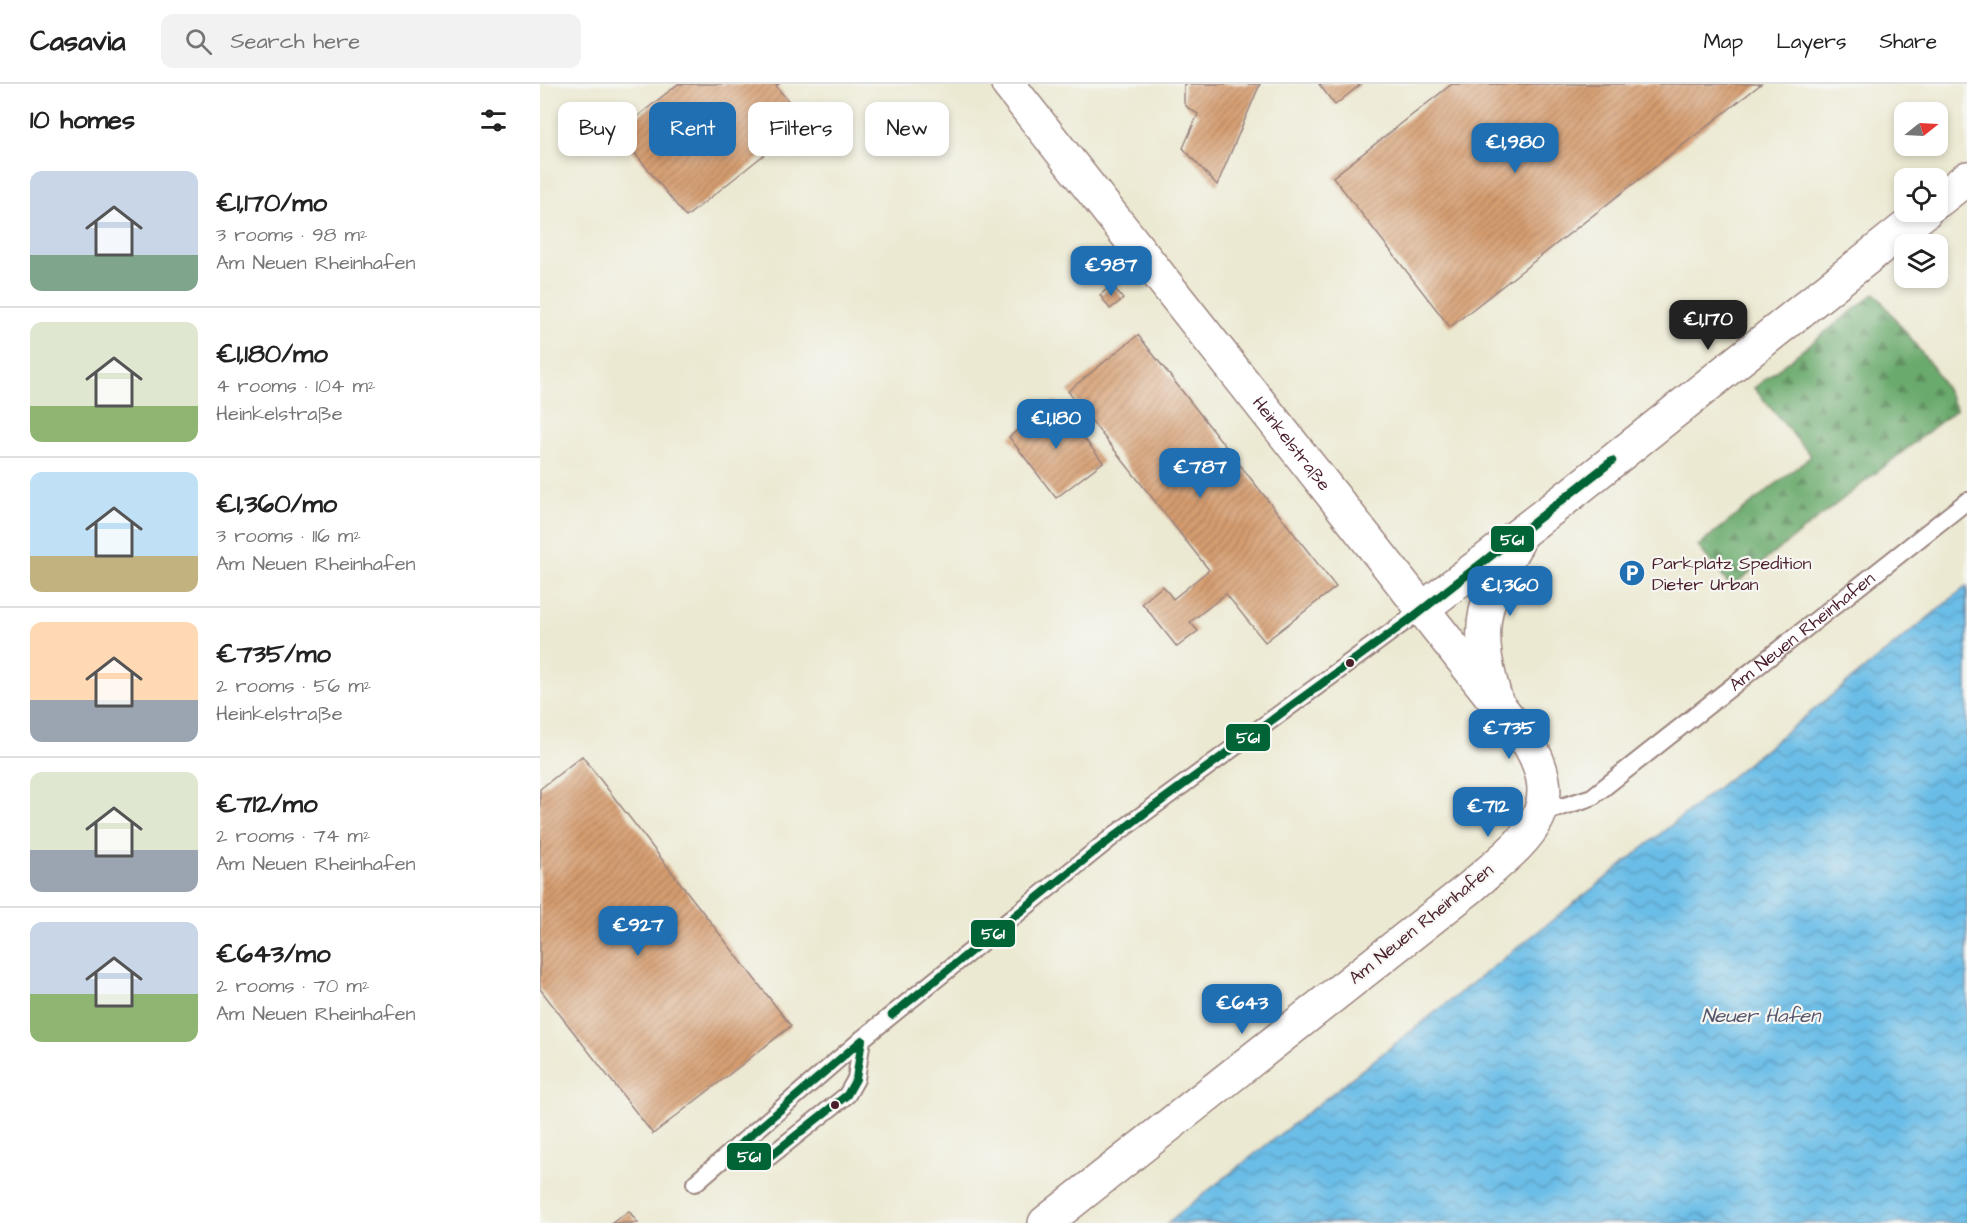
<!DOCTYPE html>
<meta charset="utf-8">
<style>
body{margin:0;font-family:"Architects Daughter",sans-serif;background:#f2f2f2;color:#222;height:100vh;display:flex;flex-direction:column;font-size:22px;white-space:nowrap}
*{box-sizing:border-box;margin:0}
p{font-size:20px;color:#767676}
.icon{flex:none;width:33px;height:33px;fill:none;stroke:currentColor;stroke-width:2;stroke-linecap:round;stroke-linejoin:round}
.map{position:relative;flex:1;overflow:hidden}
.drawer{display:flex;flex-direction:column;background:#fff;width:540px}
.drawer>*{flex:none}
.hud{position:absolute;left:18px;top:18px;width:570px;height:54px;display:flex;gap:12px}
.needle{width:39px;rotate:72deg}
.tools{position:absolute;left:1354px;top:18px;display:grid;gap:12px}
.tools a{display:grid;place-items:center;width:54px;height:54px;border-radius:12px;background:#fff;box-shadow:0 3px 9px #0003;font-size:30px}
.price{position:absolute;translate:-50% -51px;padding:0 14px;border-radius:12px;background:#1f6fb2;color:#fff;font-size:20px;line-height:39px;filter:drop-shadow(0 2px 3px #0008)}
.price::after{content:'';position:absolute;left:50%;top:36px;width:18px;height:14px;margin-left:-9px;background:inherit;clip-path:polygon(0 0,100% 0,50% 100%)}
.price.selected{background:#222;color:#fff}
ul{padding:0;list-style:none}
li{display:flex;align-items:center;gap:18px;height:150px;padding:0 30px}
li+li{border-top:2px solid #e0e0e0}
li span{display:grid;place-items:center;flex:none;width:168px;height:120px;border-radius:12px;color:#555}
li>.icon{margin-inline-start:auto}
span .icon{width:72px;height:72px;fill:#fffc;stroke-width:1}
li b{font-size:26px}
h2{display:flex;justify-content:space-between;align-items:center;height:72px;padding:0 30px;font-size:26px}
.pill{padding:0 21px;border-radius:12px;background:#fff;box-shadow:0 3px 9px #0003;font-size:21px;line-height:54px}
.pill.selected{background:#1f6fb2;color:#fff}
header{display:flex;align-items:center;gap:36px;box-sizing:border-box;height:84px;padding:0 30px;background:#fff;border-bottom:2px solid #e0e0e0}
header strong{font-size:28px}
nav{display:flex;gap:33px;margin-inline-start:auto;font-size:21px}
.search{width:420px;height:54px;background:#f2f2f2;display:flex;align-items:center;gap:15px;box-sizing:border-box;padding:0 21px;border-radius:12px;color:#767676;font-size:22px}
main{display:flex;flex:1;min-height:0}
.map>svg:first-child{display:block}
.forest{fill:url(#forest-firs);stroke:#5a644c;stroke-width:1.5}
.water{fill:url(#water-waves);stroke:#5a6e89;stroke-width:1.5}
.building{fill:url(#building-hatch)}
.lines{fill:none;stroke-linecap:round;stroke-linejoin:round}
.lane-casing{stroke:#9b847e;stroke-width:20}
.street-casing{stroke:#9b847e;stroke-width:36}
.secondary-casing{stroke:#9b847e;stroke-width:36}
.lane{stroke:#fff;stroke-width:16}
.street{stroke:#fff;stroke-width:33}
.secondary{stroke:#fff;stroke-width:33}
.bus-1-casing{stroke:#f6f6f2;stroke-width:12}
.bus-1{stroke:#006436;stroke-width:8}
.bus-dot{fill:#4a1f2b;stroke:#f6f6f2;stroke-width:2}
.labels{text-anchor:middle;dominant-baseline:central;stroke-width:4.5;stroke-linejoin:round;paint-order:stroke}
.street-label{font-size:18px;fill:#4a1f2b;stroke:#f6f6f2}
.poi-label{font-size:18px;fill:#4a1f2b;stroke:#f6f6f2;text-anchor:start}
.water-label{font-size:20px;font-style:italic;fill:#56566d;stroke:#f6f6f2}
.line-badge{stroke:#f6f6f2;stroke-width:2}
.badge-label{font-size:16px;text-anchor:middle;font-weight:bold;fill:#fff}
</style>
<header>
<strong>Casavia</strong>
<div class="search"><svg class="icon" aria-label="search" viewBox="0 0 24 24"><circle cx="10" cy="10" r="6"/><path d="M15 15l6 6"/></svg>Search here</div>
<nav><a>Map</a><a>Layers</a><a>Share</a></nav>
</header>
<main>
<section class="drawer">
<h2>10 homes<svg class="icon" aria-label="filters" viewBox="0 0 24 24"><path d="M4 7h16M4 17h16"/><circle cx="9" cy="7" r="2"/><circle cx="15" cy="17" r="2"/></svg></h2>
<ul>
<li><span style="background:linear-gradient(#c9d6e8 70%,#7fa58c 0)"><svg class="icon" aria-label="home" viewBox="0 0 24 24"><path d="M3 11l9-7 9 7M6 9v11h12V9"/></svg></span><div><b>€1,170/mo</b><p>3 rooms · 98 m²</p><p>Am Neuen Rheinhafen</p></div></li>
<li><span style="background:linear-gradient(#dfe7d0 70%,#8fb573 0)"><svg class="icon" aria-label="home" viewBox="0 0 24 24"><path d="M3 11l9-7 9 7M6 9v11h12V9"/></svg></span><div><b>€1,180/mo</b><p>4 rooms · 104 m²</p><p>Heinkelstraße</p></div></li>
<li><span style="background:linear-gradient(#bfe0f5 70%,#c2b280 0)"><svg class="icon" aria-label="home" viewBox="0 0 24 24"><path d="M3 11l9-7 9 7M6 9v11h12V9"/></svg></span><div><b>€1,360/mo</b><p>3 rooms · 116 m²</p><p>Am Neuen Rheinhafen</p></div></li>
<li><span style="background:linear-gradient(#ffd9b3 65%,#9aa5b1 0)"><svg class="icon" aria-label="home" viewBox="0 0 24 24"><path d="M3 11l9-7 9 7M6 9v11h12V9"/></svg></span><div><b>€735/mo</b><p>2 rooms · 56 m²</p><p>Heinkelstraße</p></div></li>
<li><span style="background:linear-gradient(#dfe7d0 65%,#9aa5b1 0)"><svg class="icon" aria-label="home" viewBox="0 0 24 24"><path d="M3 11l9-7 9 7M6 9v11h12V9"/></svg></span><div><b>€712/mo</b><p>2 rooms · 74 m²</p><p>Am Neuen Rheinhafen</p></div></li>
<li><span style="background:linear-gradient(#c9d6e8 60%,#8fb573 0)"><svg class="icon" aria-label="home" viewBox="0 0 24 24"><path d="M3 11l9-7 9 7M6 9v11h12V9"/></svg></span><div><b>€643/mo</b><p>2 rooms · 70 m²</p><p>Am Neuen Rheinhafen</p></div></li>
</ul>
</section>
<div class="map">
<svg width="1427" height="1139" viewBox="0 0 1427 1139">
<defs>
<pattern id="forest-firs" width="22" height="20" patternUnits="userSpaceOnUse" patternTransform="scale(1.5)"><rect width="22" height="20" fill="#6baa6d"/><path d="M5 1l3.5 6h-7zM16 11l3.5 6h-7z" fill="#5a8a5a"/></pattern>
<pattern id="water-waves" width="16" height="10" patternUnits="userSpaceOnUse" patternTransform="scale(1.5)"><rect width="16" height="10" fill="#6bbde7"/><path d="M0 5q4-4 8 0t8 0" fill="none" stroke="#5a99bb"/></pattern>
<pattern id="building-hatch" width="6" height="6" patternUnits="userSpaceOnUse" patternTransform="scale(1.5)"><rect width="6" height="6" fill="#d59d70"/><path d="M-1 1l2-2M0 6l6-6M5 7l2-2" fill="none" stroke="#af7f5c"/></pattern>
</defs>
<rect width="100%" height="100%" fill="#f6f6f2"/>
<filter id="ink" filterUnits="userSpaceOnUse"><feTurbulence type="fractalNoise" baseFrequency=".0167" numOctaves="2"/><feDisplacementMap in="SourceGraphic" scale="12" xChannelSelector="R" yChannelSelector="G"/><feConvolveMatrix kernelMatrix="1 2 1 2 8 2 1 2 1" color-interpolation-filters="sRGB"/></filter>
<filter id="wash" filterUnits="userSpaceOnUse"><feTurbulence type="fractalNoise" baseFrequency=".008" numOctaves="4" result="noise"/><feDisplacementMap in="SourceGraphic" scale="24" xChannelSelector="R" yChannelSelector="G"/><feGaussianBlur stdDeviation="1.35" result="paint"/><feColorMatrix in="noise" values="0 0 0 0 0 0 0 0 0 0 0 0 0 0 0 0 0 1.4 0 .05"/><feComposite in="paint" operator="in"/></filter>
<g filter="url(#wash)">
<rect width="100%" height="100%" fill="#ece9d2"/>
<polygon class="forest" points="1335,209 1395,286 1417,325 1191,503 1158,462 1271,372 1214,304"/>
<polygon class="water" points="1427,502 1427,1139 627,1139 1056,802"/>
<g id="blocks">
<g class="building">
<polygon points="138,0 239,0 236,2 265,38 146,133 78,48"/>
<polygon points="644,0 720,0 677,101 643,64 658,30 648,24 644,19"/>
<polygon points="779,0 821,0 795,21"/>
<polygon points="912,0 1221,0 910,243 793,93"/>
<polygon points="572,201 583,215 570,225 560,211"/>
<polygon points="598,251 796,503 725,558 686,510 650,538 658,547 637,563 602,519 623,502 633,515 669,486 528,307"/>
<polygon points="515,317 563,378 516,414 469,353"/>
<polygon points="42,672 251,942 113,1050 0,905 0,705"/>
<polygon points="89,1127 98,1139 72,1139"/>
</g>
</g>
</g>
<g filter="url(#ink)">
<use href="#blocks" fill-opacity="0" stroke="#9b847e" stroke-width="1.5"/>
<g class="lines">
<defs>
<g id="lane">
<path id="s1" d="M1000 730 1052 713 1427 417"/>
<polyline points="198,1062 211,1074 229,1073 307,1011 316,995 322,955"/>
<polyline points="155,1099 322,955 576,750 881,526"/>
</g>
<g id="street">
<polyline points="1398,117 1427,94"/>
<polyline points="881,526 1030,411 1385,128"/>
<path d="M957 620C935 550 939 521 977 459"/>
</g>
<g id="secondary">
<path id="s2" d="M468 0 989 660C1030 730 979 760 931 803L505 1139"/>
</g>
</defs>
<use href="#lane" class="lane-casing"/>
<use href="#street" class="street-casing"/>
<use href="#secondary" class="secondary-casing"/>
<use href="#lane" class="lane"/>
<use href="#street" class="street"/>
<use href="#secondary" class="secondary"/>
<defs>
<g id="bus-1">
<polyline points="873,533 1072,377"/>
<polyline points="873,533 1072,377"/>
<polyline points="814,576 873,533"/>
<polyline points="814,576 873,533"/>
<polyline points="602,731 814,576"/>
<polyline points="602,731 814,576"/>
<polyline points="554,768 602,731"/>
<polyline points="554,768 602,731"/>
<polyline points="352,931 554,768"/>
<polyline points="352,931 554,768"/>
<polygon points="322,956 316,995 307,1011 229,1073 211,1074 198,1062"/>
</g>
</defs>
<use href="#bus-1" class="bus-1-casing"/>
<use href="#bus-1" class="bus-1"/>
</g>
</g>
<defs>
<symbol id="parking-disc" viewBox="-11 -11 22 22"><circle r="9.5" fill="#1f6fb2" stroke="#f6f6f2"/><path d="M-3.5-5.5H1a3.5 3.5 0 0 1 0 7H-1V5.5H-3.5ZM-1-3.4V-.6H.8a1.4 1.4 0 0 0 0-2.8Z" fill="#fff"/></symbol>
</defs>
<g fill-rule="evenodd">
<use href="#parking-disc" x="1077" y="474" width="30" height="30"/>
</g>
<g class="bus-dot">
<circle cx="810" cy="579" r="5"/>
<circle cx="295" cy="1021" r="5"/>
</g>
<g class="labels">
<g class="street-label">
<text stroke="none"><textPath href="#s2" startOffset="458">Heinkelstraße</textPath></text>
<text stroke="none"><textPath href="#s1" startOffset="322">Am Neuen Rheinhafen</textPath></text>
<text transform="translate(881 840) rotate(-39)">Am Neuen Rheinhafen</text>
</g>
<g class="poi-label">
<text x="1112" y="479">Parkplatz Spedition<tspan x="1112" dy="21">Dieter Urban</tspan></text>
</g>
<g class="water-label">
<text x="1221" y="932">Neuer Hafen</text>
</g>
</g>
<g class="line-badge">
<rect x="950" y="441" width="45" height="28" rx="6" fill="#006436"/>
<rect x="685" y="639" width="46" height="29" rx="6" fill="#006436"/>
<rect x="430" y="835" width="46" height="29" rx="6" fill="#006436"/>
<rect x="186" y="1058" width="46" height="29" rx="6" fill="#006436"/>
</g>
<g class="badge-label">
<text x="972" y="461">561</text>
<text x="708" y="659">561</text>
<text x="453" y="855">561</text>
<text x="209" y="1078">561</text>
</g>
</svg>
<div class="tools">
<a><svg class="needle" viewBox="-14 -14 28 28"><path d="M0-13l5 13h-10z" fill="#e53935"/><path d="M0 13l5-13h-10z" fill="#767676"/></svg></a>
<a><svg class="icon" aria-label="locate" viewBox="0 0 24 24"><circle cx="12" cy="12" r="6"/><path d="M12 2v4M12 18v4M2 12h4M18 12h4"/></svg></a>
<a><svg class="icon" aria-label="layers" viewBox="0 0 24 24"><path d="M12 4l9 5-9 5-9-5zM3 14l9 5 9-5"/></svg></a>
</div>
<b class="price" style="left:975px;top:90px">€1,980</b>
<b class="price" style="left:571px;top:213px">€987</b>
<b class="price selected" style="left:1168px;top:267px">€1,170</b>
<b class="price" style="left:516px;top:366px">€1,180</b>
<b class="price" style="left:660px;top:415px">€787</b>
<b class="price" style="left:970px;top:533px">€1,360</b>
<b class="price" style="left:969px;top:676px">€735</b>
<b class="price" style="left:948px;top:754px">€712</b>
<b class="price" style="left:98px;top:873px">€927</b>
<b class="price" style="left:702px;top:951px">€643</b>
<div class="hud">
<a class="pill">Buy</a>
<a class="pill selected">Rent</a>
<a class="pill">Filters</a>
<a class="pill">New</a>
</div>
</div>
</main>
